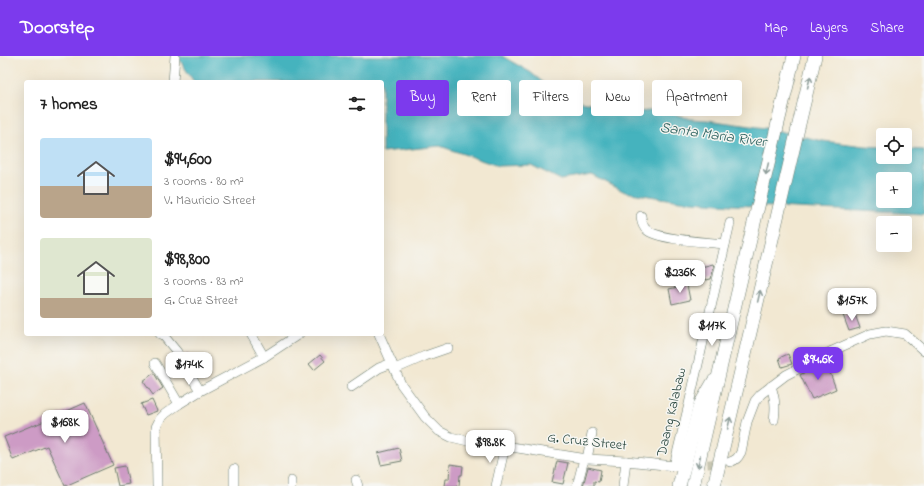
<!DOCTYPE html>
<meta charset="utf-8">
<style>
body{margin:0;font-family:"Indie Flower",sans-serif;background:#f6f6f6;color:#222;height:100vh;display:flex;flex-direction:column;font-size:15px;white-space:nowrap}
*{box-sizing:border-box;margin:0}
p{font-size:13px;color:#767676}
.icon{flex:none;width:22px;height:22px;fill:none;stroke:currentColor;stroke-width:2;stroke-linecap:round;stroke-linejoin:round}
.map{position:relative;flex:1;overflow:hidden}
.drawer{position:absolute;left:24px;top:24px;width:360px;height:256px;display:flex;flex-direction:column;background:#fff;border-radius:4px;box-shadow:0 4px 16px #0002}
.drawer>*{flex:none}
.top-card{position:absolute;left:396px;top:24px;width:380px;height:36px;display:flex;gap:8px}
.tools{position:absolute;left:876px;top:72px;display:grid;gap:8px}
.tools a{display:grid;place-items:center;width:36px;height:36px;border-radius:4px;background:#fff;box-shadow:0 4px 16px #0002;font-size:20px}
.price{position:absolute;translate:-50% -34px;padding:0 9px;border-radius:8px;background:#fff;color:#222;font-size:13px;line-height:26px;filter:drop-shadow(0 1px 2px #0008)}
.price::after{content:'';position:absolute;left:50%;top:24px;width:12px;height:9px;margin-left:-6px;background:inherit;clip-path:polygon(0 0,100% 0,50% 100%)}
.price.selected{background:#7c3aed;color:#fff}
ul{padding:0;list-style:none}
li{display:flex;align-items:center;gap:12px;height:100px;padding:0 16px}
li span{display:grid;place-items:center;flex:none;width:112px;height:80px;border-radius:4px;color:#555}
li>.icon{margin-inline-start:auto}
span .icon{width:48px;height:48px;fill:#fffc;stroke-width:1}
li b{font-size:17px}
h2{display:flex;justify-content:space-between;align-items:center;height:48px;padding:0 16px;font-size:17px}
.chip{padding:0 14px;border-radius:4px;background:#fff;box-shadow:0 4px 16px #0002;font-size:14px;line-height:36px}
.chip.selected{background:#7c3aed;color:#fff}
header{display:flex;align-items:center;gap:24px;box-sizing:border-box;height:56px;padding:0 20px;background:#7c3aed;color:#fff}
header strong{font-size:19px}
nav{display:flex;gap:22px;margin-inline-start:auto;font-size:14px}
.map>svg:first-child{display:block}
.water{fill:#44b3be;stroke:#327879;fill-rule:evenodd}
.building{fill:#cd9bc5}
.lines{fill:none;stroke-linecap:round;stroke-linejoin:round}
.minor-tunnel{stroke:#c8c6b2;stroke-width:9;stroke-dasharray:9 4.5;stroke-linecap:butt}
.minor-casing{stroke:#69796b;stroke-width:10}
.highway-casing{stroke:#69796b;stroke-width:14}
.minor{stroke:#fff;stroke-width:9}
.highway{stroke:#fff;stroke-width:13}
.oneway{stroke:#8f9e9a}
.labels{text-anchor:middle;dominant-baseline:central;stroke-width:3;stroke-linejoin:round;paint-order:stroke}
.street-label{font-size:14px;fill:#1f3d34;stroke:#f6f6f2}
.water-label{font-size:15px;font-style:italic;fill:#2a605d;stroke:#f6f6f2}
</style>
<header>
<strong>Doorstep</strong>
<nav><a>Map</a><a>Layers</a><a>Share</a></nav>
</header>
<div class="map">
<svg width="924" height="430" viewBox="0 0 924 430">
<rect width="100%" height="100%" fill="#f6f6f2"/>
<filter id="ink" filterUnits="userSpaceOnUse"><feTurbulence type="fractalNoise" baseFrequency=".025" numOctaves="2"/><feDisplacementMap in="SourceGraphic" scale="8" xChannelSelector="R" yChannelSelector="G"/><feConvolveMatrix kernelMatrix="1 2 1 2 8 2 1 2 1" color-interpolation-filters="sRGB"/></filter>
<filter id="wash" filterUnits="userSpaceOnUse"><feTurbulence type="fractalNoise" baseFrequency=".012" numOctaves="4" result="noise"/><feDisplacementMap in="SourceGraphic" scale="16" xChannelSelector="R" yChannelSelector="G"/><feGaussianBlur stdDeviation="0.9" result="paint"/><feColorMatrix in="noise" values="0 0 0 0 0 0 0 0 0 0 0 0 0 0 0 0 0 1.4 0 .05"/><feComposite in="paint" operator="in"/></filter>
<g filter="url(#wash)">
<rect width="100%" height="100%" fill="#f2e8d2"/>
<path class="water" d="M177 0H502L530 16 564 43 635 56 662 54 690 63 707 64 765 72 823 85 865 90 883 91V101H905V93L924 94V158L732 149 680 145 625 136 592 119 561 124 531 109 498 110 440 90 382 96V26H194ZM883 123H905V145H883Z"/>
<g id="blocks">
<g class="building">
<polygon points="713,208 714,211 711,223 705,224 701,211"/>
<polygon points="687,229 690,244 672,248 669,233"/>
<polygon points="854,256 860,272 849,275 843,259"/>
<polygon points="188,297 198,314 196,316 185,298"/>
<polygon points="788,298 792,308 782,311 779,302"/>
<polygon points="320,299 325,305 314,314 309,308"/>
<polygon points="826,306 836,333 812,343 800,319 820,308"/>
<polygon points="154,317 163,332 153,339 143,325"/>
<polygon points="152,344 157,355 146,359 141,348"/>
<polygon points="85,347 113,409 65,430 47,390 13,404 4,381 33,369 33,370"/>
<polygon points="399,392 402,405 381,409 378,397"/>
<polygon points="557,405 568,407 563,428 552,426"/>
<polygon points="450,408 463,410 462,419 460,419 459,430 445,430 446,423 449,423"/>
<polygon points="125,410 129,428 118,430 114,412"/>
<polygon points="588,411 601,414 599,426 594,425 594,430 583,430"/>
</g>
</g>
</g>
<g filter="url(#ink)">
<use href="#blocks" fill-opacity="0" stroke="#69796b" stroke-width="1"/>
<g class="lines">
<polyline class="minor-tunnel" points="694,409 725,407"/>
<defs>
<g id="minor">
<polyline points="173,26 175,0"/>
<path d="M641 160C642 165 642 171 647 174 658 184 708 186 725 188"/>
<polyline points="160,278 163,279 177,296 200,335"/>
<polyline points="251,278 264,301"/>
<polyline points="379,278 401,328 425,361 439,375 451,381 476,387 505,390 587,403 626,405 674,410 681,410"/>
<polyline points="155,307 179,348"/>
<polyline points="395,313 425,300 448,292"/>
<path d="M771 330C775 343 776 350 774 364"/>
<polyline points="351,331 379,312 392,307"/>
<polyline points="587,403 592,377"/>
<path d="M730 406C736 404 738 402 741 396L747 366 755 345 761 338 786 319 832 295 870 278 886 275 905 278 924 295"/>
<polyline points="674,410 689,348 730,167"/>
<polyline points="234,413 234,430"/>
<polyline points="356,424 358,430"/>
<polyline points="291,425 291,430"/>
<polyline points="157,430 156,371 160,363 165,358 179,348 200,335 264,301 299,278"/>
<polyline points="496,430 505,390"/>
<polyline points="577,430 584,403"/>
<polyline points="623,430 626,405"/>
</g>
<g id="highway">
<polyline points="679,430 700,349 714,325"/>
<polyline points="693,430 749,188 794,0"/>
<polyline points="714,430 815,0"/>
</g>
</defs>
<use href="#minor" class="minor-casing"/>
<use href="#highway" class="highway-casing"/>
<use href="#minor" class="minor"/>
<use href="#highway" class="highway"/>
</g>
<defs><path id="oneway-shaft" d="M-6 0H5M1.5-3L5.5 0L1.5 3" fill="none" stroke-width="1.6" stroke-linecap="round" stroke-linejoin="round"/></defs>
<g class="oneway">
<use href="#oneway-shaft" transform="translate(809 26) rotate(-76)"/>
<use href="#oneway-shaft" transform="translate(767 113) rotate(103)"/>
<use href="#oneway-shaft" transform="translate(759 240) rotate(-77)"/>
<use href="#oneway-shaft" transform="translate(729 367) rotate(-77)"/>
<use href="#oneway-shaft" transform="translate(699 406) rotate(103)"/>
</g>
</g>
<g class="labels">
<g class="street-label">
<text transform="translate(672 356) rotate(-77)">Daang Kalabaw</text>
<text transform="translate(587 386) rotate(6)">G. Cruz Street</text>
</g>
<g class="water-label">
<text transform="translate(713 79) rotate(8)">Santa Maria River</text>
</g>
</g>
</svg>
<div class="tools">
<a><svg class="icon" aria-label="locate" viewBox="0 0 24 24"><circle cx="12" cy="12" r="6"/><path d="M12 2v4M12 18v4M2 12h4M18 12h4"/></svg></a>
<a>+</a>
<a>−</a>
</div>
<b class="price" style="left:680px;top:238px">$236K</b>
<b class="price" style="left:852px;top:266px">$157K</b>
<b class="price" style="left:712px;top:291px">$117K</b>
<b class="price selected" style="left:818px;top:325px">$94.6K</b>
<b class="price" style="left:189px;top:330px">$174K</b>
<b class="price" style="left:65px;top:388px">$168K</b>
<b class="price" style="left:490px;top:408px">$98.8K</b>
<div class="top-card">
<a class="chip selected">Buy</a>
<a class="chip">Rent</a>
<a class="chip">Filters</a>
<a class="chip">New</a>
<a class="chip">Apartment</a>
</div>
<section class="drawer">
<h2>7 homes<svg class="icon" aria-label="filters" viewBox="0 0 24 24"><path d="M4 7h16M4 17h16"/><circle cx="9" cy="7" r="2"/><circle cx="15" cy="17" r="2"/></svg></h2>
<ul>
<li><span style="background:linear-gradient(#bfe0f5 60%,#b9a48a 0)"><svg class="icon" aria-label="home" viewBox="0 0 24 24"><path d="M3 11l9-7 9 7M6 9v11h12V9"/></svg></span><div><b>$94,600</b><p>3 rooms · 80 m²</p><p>V. Mauricio Street</p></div></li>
<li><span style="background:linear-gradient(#dfe7d0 75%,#b9a48a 0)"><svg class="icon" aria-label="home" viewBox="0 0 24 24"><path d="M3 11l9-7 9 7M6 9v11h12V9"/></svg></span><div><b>$98,800</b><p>3 rooms · 83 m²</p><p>G. Cruz Street</p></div></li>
</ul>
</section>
</div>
